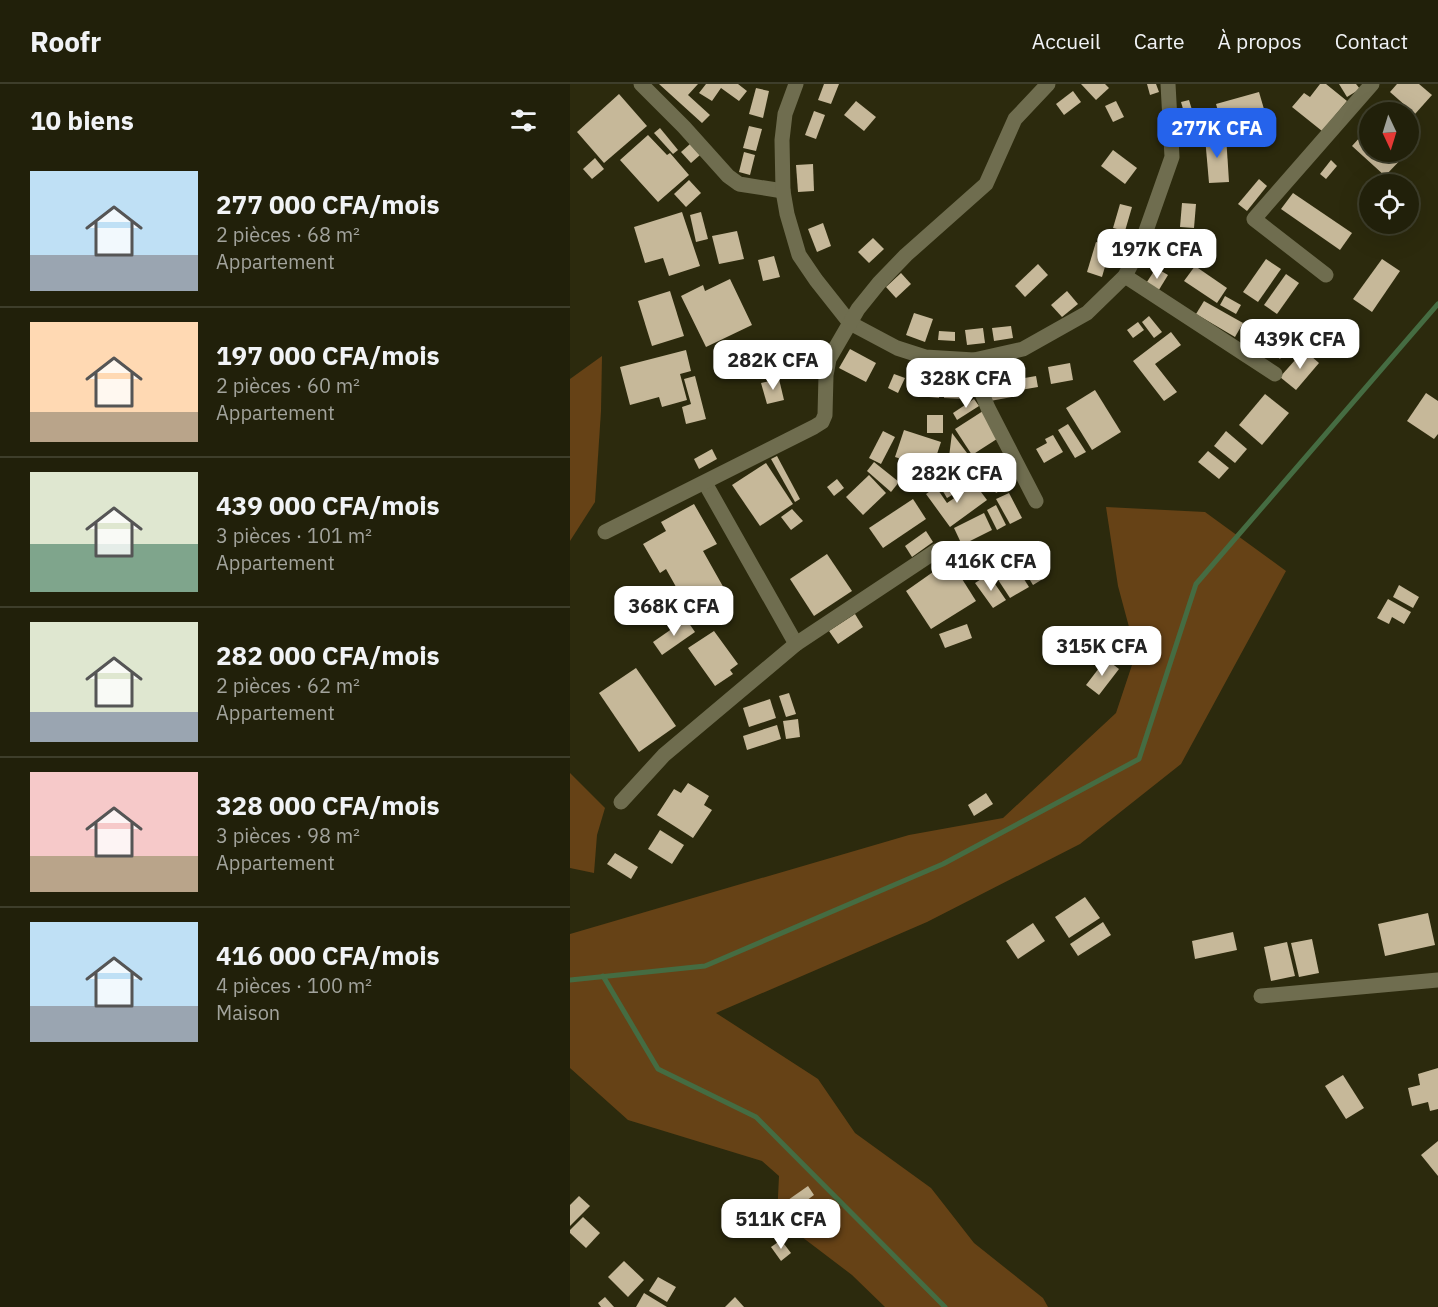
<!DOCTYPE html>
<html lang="fr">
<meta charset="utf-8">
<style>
body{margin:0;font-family:"IBM Plex Sans",sans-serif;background:#292813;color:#f1f3f6;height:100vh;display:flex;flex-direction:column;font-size:22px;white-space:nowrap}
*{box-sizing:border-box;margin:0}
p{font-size:20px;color:#a2a39c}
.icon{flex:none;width:33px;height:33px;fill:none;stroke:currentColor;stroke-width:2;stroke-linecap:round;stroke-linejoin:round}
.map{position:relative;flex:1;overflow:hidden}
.panel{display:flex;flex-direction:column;background:#21200a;width:570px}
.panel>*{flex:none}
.needle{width:39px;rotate:176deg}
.fabs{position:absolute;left:789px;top:18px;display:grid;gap:12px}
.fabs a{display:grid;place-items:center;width:60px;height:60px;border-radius:50%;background:#21200a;box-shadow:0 6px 24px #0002,0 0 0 2px #3e3e2b;font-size:30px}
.price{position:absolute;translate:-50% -51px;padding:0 14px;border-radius:12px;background:#fff;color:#222;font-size:20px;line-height:39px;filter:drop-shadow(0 2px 3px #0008)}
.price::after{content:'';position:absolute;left:50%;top:36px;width:18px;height:14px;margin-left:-9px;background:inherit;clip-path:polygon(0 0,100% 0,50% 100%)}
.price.active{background:#2563eb;color:#fff}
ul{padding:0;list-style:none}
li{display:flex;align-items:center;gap:18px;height:150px;padding:0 30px}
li+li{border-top:2px solid #3e3e2b}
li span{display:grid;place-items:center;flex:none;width:168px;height:120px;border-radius:0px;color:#555}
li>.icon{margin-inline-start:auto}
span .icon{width:72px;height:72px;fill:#fffc;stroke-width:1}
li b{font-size:26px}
h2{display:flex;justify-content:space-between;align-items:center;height:72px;padding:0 30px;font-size:26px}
header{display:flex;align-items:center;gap:36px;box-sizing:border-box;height:84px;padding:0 30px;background:#21200a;border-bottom:2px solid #3e3e2b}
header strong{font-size:28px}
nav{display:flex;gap:33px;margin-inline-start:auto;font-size:21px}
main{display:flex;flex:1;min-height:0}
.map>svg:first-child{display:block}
.green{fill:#664216}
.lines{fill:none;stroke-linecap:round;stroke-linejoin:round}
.stream{stroke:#456c42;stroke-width:5}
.building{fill:#c6b899}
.minor{stroke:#6f6d4f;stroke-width:15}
</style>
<header>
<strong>Roofr</strong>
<nav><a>Accueil</a><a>Carte</a><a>À propos</a><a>Contact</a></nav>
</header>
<main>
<section class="panel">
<h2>10 biens<svg class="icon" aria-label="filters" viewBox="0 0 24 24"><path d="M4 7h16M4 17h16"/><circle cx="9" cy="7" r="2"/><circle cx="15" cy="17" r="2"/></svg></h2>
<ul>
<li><span style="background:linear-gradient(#bfe0f5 70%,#9aa5b1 0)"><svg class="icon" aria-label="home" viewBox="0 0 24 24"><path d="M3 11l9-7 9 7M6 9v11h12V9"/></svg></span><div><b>277 000 CFA/mois</b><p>2 pièces · 68 m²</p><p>Appartement</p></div></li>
<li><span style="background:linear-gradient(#ffd9b3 75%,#b9a48a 0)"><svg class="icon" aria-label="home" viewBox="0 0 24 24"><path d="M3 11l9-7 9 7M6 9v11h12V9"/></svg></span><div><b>197 000 CFA/mois</b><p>2 pièces · 60 m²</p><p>Appartement</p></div></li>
<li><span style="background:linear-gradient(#dfe7d0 60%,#7fa58c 0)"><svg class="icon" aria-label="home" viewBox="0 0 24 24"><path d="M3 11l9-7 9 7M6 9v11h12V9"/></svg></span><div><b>439 000 CFA/mois</b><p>3 pièces · 101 m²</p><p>Appartement</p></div></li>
<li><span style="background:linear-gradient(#dfe7d0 75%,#9aa5b1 0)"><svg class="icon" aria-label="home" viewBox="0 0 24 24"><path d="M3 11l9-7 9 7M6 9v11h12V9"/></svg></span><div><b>282 000 CFA/mois</b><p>2 pièces · 62 m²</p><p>Appartement</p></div></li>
<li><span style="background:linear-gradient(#f6c9c9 70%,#b9a48a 0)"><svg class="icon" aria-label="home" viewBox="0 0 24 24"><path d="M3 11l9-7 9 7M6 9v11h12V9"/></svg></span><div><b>328 000 CFA/mois</b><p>3 pièces · 98 m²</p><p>Appartement</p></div></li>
<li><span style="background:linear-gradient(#bfe0f5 70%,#9aa5b1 0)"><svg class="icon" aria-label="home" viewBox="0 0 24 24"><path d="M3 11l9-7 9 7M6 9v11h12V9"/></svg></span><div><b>416 000 CFA/mois</b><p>4 pièces · 100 m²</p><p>Maison</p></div></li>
</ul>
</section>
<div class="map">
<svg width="868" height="1223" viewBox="0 0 868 1223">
<rect width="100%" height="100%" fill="#2c2a0d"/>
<g class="green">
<polygon points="32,272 31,327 25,418 0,457 0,295"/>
<polygon points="536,423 635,428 716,487 611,680 510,760 357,838 146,929 248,995 285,1049 361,1104 404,1159 473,1214 478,1223 315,1223 282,1191 207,1134 209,1092 192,1077 58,1036 0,984 0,850 339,751 433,734 546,629 566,569 548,502"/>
<polygon points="0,689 35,724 27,751 24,789 0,784"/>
</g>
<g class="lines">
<g class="stream">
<polyline points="33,892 88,985 186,1033 375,1223"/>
<polyline points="0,896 135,882 373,780 569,675 626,500 868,220"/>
</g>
</g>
<g class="building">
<polygon points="89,0 128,0 118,11 140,31 132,39"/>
<polygon points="136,0 168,0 177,7 169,17 151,4 142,17 129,9"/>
<polygon points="254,0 269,0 261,20 248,16"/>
<polygon points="511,0 535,0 539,4 526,16"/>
<polygon points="577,0 586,0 589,8 580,11"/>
<polygon points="750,0 756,0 777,17 752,47 722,23 734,9 740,13"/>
<polygon points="769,0 786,0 790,5 777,13"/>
<polygon points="827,0 849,0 862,11 845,30 820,8"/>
<polygon points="186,4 199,7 193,34 179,30"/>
<polygon points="503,7 511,18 494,31 486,20"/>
<polygon points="689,8 696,32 653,44 646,20"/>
<polygon points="49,10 77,42 34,79 7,48"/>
<polygon points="619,16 626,39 618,42 611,18"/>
<polygon points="286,17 306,33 294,47 274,31"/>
<polygon points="546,17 554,33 543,38 535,22"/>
<polygon points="244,27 255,31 246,55 235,51"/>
<polygon points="179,42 192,45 186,67 173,64"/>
<polygon points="800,42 800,68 838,68 815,92 782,62"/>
<polygon points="90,44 108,66 103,70 84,49"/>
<polygon points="838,47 848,55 838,66"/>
<polygon points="78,51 97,71 100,69 119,91 88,118 50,76"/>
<polygon points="656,51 659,98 639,99 635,53"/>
<polygon points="120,60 130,71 121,79 111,68"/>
<polygon points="543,66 567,84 555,100 531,82"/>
<polygon points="174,68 185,71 180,91 169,88"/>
<polygon points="25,74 34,85 22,95 13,85"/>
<polygon points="761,76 767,82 756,95 750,90"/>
<polygon points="243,80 244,107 228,108 226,81"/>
<polygon points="689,95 697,102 677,127 668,120"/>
<polygon points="119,96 131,109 116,123 104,110"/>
<polygon points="723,109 782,149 770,166 711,125"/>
<polygon points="612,119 626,120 624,144 610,143"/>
<polygon points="550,120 562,123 555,147 543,144"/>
<polygon points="112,128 130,182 99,192 93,174 75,179 64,143"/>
<polygon points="131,128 138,155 126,158 120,131"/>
<polygon points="253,139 261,162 247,168 238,145"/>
<polygon points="167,147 174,175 149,180 142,152"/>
<polygon points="599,150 618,157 609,180 590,173"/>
<polygon points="303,154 314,165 299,179 288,168"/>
<polygon points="526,158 541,162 532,193 517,188"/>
<polygon points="204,172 210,193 193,197 188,176"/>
<polygon points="696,175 711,185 688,218 673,208"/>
<polygon points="812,175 830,187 802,228 783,215"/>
<polygon points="468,180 478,191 455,213 445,202"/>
<polygon points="625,182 657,204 647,219 614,197"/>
<polygon points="586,184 598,191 587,209 575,201"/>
<polygon points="331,189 341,200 326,214 316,203"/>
<polygon points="716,190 729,199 707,230 694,221"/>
<polygon points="160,195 182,241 136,263 111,212 133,201 135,207"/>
<polygon points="100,207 114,252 82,262 68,217"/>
<polygon points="497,207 508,220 492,233 481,221"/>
<polygon points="655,212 671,221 666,230 650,221"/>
<polygon points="634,217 673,239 665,253 626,230"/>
<polygon points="344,229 363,235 355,258 336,251"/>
<polygon points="579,232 592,248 584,254 572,238"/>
<polygon points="568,238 574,246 563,254 557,246"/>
<polygon points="701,238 724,258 710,275 687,255"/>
<polygon points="441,242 443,254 424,257 422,244"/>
<polygon points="413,244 415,259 397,261 395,246"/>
<polygon points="369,247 385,248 385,257 368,256"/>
<polygon points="601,248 611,261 585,280 607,308 594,317 563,277"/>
<polygon points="280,265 306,279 296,298 269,284"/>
<polygon points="116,266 121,287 110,290 117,316 92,323 89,313 60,321 50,283"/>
<polygon points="734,266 749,279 726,306 710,293"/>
<polygon points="500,279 503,296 481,300 478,283"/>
<polygon points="324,290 335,294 328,309 318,304"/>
<polygon points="125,292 136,335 116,340 112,323 121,320 114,295"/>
<polygon points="466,292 468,303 445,307 443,296"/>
<polygon points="209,295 214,316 197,320 191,299"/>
<polygon points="350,299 371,301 369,314 349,312"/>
<polygon points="374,301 398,302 398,315 374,314"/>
<polygon points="440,301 442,313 420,317 418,304"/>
<polygon points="525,306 551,348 522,366 496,324"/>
<polygon points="856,309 868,317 868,350 864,355 837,337"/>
<polygon points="695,310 719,329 692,361 669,341"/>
<polygon points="404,315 409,322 387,336 383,329"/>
<polygon points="413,327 430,353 402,371 385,345"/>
<rect x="357" y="331" width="16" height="18"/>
<polygon points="498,340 516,368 505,374 488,346"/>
<polygon points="334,346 371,358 362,385 325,373"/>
<polygon points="313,347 325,353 311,380 299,374"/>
<polygon points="656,347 677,365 665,379 644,362"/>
<polygon points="382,349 400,373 382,380 379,373"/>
<polygon points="483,351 493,368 474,379 466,365 477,359 475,355"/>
<polygon points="142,365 147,375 129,385 124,375"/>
<polygon points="638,367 659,384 649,395 628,378"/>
<polygon points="207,372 230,415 225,418 201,375"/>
<polygon points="304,378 329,398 321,408 297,387"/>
<polygon points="196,379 223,420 190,442 162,401"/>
<polygon points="397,381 407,396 377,414 368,399"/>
<polygon points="435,388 442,400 426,409 419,397"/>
<polygon points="299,391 316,409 293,431 276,413"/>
<polygon points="267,395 274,404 264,412 257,403"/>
<polygon points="405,400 417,416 380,443 356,410 366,403 377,419"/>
<polygon points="439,409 452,434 440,440 426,415"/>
<polygon points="343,415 356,435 313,464 299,444"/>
<polygon points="124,420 147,460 133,467 155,506 119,526 96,485 90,489 73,460 96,447 91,438"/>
<polygon points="426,421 436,441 427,446 417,426"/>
<polygon points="222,425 233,437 221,446 211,433"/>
<polygon points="414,429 422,446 392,461 384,444"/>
<polygon points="356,447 363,458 342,473 335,462"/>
<polygon points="457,462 476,493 463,501 444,470"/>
<polygon points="257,470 282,507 244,532 220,495"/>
<polygon points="438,470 459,503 440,514 419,482"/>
<polygon points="380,476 406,517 361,545 336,507"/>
<polygon points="416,492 420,499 423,497 436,516 423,524 405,499"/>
<polygon points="829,501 849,513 843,524 823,513"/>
<polygon points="818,515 841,528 834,540 822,533 819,540 807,534"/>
<polygon points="285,530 293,543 268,560 259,547"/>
<polygon points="116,535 125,548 92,571 83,558"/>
<polygon points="397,540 402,554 375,564 369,550"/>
<polygon points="144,547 168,580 160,586 163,590 145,602 118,564"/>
<polygon points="536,575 549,585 529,611 516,601"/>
<polygon points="66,584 106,642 69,668 29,609"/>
<polygon points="219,609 226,630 216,633 209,612"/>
<polygon points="200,615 206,634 179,643 173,624"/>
<polygon points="228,635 230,653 216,655 213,637"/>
<polygon points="207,641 211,655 177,666 173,652"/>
<polygon points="118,699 139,712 134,721 142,726 123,754 87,731 104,705 111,709"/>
<polygon points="416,709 423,720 404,732 398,721"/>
<polygon points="90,746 114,761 102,780 78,765"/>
<polygon points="45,769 68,783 61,795 37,780"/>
<polygon points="515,813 530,834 499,854 485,833"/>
<polygon points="858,829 865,861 815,872 808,840"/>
<polygon points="533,838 541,851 508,872 500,860"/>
<polygon points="463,839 475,857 448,875 436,857"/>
<polygon points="663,848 667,866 625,875 622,857"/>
<polygon points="742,855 749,889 729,893 721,859"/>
<polygon points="717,858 725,892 701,897 694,863"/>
<polygon points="868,984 868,1025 860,1027 858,1018 842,1022 838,1004 850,1001 848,990"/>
<polygon points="773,991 794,1024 776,1035 755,1002"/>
<polygon points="868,1057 868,1092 851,1071"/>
<polygon points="238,1102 244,1111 225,1125 218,1116"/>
<polygon points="9,1112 20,1122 0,1142 0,1121"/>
<polygon points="13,1133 30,1149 16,1164 0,1149 0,1146"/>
<polygon points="211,1156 221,1169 211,1177 201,1163"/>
<polygon points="54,1177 74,1196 58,1213 38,1193"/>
<polygon points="88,1193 106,1203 97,1218 79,1207"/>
<polygon points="74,1209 97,1223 66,1223"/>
<polygon points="35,1213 44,1223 31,1223 28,1219"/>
<polygon points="165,1213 174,1223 155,1223"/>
</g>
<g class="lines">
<g class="minor">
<polyline points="71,0 114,43 158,92 169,100 213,107"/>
<polyline points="226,0 215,30 212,56 213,107 217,130 229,171 246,196 280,239 327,264 355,273 404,276 453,265 517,229 555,192 571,161 602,73 598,0"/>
<polyline points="756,191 684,135 802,0"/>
<polyline points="555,192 705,290"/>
<polyline points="404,276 411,307 418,324 466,417"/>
<polyline points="135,399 226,560"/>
<polyline points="35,448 244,343 252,338 255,331 256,291 259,275 288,225 309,199 336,171 416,100 445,35 478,0"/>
<polyline points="51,718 94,671 226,560 366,467"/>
<polyline points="691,912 868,896"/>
</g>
</g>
</svg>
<div class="fabs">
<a><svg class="needle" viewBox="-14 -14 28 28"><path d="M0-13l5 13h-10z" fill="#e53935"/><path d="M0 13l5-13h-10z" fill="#a2a39c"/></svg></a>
<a><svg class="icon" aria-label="locate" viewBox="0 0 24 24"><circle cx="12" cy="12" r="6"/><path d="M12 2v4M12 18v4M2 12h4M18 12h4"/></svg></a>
</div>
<b class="price active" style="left:647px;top:75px">277K CFA</b>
<b class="price" style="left:587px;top:196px">197K CFA</b>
<b class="price" style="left:730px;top:286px">439K CFA</b>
<b class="price" style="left:203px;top:307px">282K CFA</b>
<b class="price" style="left:396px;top:325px">328K CFA</b>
<b class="price" style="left:387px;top:420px">282K CFA</b>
<b class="price" style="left:421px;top:508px">416K CFA</b>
<b class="price" style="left:104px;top:553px">368K CFA</b>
<b class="price" style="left:532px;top:593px">315K CFA</b>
<b class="price" style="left:211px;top:1166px">511K CFA</b>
</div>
</main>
